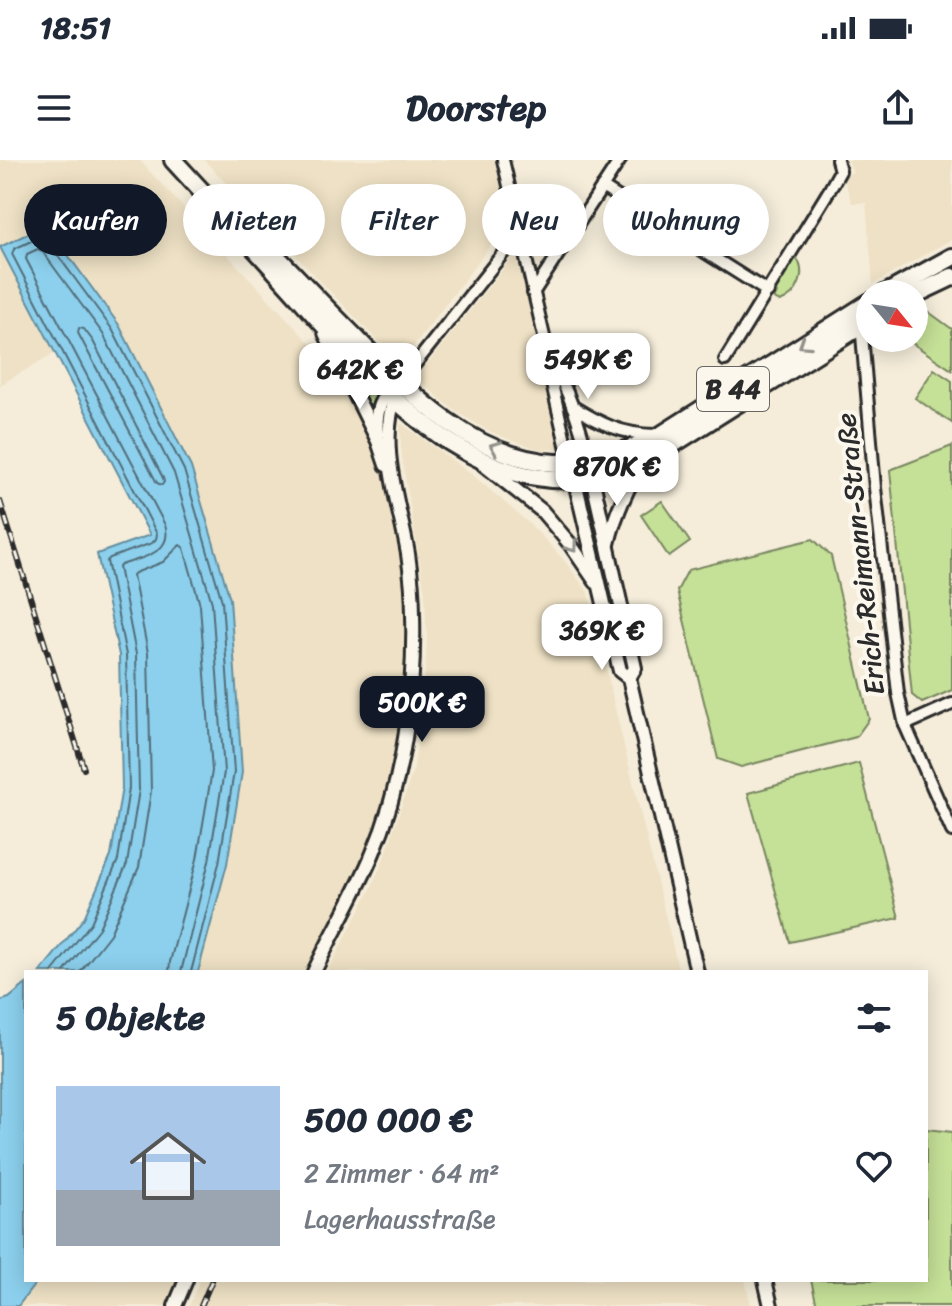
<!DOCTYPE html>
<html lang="de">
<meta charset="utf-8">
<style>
body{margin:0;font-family:Sriracha,sans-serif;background:#f6f6f7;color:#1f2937;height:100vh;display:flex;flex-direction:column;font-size:30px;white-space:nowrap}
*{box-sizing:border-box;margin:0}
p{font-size:26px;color:#747a83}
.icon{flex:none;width:44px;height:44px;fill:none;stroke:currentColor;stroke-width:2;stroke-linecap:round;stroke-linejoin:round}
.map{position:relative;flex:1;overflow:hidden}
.panel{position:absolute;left:24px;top:810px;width:904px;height:312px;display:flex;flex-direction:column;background:#fff;border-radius:0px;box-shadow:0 4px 20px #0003}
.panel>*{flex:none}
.banner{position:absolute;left:24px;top:24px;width:904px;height:72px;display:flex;gap:16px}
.needle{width:52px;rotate:120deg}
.controls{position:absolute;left:856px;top:120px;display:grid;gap:16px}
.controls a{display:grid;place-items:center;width:72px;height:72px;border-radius:50%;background:#fff;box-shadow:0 4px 20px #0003;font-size:40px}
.price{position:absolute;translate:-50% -68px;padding:0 18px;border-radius:16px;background:#fff;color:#222;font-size:26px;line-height:52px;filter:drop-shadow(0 2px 4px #0008)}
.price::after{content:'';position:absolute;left:50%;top:48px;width:24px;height:18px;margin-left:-12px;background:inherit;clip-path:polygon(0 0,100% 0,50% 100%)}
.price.current{background:#111827;color:#fff}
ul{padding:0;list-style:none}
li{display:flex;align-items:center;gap:24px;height:200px;padding:0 32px}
li span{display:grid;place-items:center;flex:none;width:224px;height:160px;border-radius:0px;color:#555}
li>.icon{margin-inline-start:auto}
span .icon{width:96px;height:96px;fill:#fffc;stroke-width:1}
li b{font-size:34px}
h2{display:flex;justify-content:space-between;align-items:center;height:96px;padding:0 32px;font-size:34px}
.tag{padding:0 28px;border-radius:36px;background:#fff;box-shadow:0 4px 20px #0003;font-size:28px;line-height:72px}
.tag.current{background:#111827;color:#fff}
.status{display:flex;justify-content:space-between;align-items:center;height:56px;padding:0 40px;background:#fff;direction:ltr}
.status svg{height:22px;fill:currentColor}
header{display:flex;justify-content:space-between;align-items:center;height:104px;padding:0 32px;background:#fff;font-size:36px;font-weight:700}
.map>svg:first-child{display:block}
.built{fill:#eee1c5}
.green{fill:#c5e097;stroke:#788661;stroke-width:2}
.water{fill:#8cd0ed;stroke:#658e9f;stroke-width:2}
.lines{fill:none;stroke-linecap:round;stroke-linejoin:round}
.shore{stroke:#526d79;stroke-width:2}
.minor-casing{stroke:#2b2b2b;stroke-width:16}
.tertiary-casing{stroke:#2b2b2b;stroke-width:18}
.primary-casing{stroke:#2b2b2b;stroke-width:22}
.minor{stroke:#fbf7ec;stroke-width:10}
.tertiary{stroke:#fbf7ec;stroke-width:12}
.primary{stroke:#fbf7ec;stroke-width:16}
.rail-casing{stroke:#2b2b2b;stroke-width:6}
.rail{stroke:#fbf7ec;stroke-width:3;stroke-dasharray:9;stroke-linecap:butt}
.oneway{stroke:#93918c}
.labels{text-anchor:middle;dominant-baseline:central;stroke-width:8;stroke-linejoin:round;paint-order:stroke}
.shield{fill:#fbf7ec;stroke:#696865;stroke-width:2}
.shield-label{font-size:26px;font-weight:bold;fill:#2b2b2b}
.street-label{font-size:28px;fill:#2b2b2b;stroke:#fbf7ec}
</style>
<div class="status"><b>18:51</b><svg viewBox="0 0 49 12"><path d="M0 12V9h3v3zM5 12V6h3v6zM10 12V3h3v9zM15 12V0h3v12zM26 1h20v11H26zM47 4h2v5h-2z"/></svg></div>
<header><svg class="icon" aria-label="menu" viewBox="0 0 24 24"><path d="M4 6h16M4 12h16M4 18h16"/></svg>Doorstep<svg class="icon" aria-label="share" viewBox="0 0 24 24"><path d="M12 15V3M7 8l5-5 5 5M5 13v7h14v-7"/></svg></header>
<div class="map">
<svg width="952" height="1146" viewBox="0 0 952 1146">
<rect width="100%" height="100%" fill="#f5edda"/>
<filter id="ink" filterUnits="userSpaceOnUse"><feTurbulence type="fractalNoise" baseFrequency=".0125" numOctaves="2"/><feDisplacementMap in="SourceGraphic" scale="16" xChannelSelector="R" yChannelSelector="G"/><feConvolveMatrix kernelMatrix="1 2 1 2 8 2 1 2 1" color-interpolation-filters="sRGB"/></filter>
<g filter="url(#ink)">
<g class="built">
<polygon points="0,0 139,0 332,207 346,228 369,274 386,324 404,412 407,446 405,516 396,585 385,635 370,682 352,725 315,792 307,812 198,812 227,704 242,612 230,439 191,307 0,87 54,193 0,225"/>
<polygon points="204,0 494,0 509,61 400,204"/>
<polygon points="848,0 952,0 952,79 873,124 866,43 852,43 843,17 853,12"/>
<polygon points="516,93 541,200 559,288 543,290 513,281 489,271 455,251 416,218"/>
<polygon points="402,264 474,316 533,367 563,399 587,431 595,454 614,544 679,812 327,812 370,731 387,691 414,607 424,534 427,480 425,433 402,298 400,266"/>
<polygon points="38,1120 179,1120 169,1146 18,1146"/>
<polygon points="200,1120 745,1120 751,1146 189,1146"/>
</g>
<g class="green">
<path d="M795 96C808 112 799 135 780 142L774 139 777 133 775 129Z"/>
<polygon points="926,150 952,169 952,210 906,179 914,178 914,168"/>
<polygon points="347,207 378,236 371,259"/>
<polygon points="934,209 952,221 952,263 915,238"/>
<polygon points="952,286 952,530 922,543 912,535 890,310"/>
<polygon points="662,341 690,382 669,397 641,355"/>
<polygon points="813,379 831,396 869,559 856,577 741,607 718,599 677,431 688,410"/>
<polygon points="859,603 899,758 790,782 748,633"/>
<polygon points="926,969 952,972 952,1146 817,1146 811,1120 926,1120"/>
</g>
<g class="water">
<polygon points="46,65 119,165 191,307 230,439 242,612 227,704 198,812 40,812 84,758 111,696 122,627 119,495 97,394 150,375 0,87"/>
<polygon points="26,824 26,1120 38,1120 18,1146 0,1146 0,841 9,838"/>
</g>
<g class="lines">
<g class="shore">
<polygon points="79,168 84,169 93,181 163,318 164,322 162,325 157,323 78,173"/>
<polyline points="52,812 91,763 118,700 129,628 126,495 107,401 110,398 152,383 156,379 157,374 12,94 14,89 42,76 45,78 112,169 184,310 222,441 234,612 219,703 191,812"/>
<path d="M64 812 99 768 127 704 139 630 136 494 119 407 121 405C141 398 174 393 165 365L26 99 27 94 38 89 42 91 103 174 174 313 212 443 224 612 209 701 181 812"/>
<polyline points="80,812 110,774 139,707 151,631 148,493 133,415 135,413 163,402 180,385 184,388 200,445 212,611 197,699 170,802 169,812"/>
</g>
<defs>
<g id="minor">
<polyline points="503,0 549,198 550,215 570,302"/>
<polyline points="602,27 768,132"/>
<polyline points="533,133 620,0"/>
<polyline points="861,163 875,328 898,533 905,565 952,671"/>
<path d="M550 200C569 229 580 266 589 300"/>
<polyline points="725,200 830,29 840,11 837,0"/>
<polyline points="400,223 520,72"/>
<path d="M572 246C601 264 621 274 655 275"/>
<polyline points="905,565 952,544"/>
</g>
<g id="tertiary">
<polyline points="325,173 378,281 386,305"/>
<path d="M377 274C375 255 378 238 394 227"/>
<polyline points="483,304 542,351 570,384 596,422"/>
<polyline points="590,308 635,508 629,518"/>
<polyline points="573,313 620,511 629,518 697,812"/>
<path d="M608 384C615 353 627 328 643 301"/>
<path d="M314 812C333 772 356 734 373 693 404 620 415 533 413 455 413 435 411 414 408 394 399 341 377 286 396 233"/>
<polyline points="765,1120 771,1146"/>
<polyline points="175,1146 186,1120"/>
</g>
<g id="primary">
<path d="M173 0C214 45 256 89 297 135 380 228 487 361 629 307 643 302 655 295 667 288L870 160"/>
<path d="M277 97C303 124 328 150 354 176 409 232 472 299 556 303 593 304 629 291 661 275L870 142"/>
<polyline points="885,134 952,97"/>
<polyline points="914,135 952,117"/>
</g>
</defs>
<use href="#minor" class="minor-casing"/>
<use href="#tertiary" class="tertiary-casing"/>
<use href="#primary" class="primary-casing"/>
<use href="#minor" class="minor"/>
<use href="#tertiary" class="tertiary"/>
<use href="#primary" class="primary"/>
<defs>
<g id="rail">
<polyline points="0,341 84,609"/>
<polyline points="201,1146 212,1120"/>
</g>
</defs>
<use href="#rail" class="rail-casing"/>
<use href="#rail" class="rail"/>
</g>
<defs><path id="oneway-chevron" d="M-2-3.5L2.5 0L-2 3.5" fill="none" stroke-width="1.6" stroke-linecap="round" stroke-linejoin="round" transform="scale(2)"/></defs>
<g class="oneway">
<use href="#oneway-chevron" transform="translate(804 184) rotate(147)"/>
<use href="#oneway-chevron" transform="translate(495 287) rotate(-157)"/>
<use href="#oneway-chevron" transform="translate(572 387) rotate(54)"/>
</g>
</g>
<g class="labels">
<rect class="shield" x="697" y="207" width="72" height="44" rx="6"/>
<g class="shield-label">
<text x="733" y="229">B 44</text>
</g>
<g class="street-label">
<text transform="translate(860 394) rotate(-96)">Erich-Reimann-Straße</text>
</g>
</g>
</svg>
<div class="controls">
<a><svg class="needle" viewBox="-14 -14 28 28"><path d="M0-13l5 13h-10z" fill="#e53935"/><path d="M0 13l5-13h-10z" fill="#747a83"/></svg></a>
</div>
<b class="price" style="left:588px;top:241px">549K €</b>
<b class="price" style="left:360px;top:251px">642K €</b>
<b class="price" style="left:617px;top:348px">870K €</b>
<b class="price" style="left:602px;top:512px">369K €</b>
<b class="price current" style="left:422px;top:584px">500K €</b>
<div class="banner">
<a class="tag current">Kaufen</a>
<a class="tag">Mieten</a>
<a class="tag">Filter</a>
<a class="tag">Neu</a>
<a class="tag">Wohnung</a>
</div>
<section class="panel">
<h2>5 Objekte<svg class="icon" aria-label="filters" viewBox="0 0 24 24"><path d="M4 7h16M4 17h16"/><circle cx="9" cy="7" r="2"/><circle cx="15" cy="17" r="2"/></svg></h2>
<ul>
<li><span style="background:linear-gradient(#a9c7e8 65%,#9aa5b1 0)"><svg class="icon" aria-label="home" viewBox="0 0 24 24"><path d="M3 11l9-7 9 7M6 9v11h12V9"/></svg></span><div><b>500 000 €</b><p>2 Zimmer · 64 m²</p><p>Lagerhausstraße</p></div><svg class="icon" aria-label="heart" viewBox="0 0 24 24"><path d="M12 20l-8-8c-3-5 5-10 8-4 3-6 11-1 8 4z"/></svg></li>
</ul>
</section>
</div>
